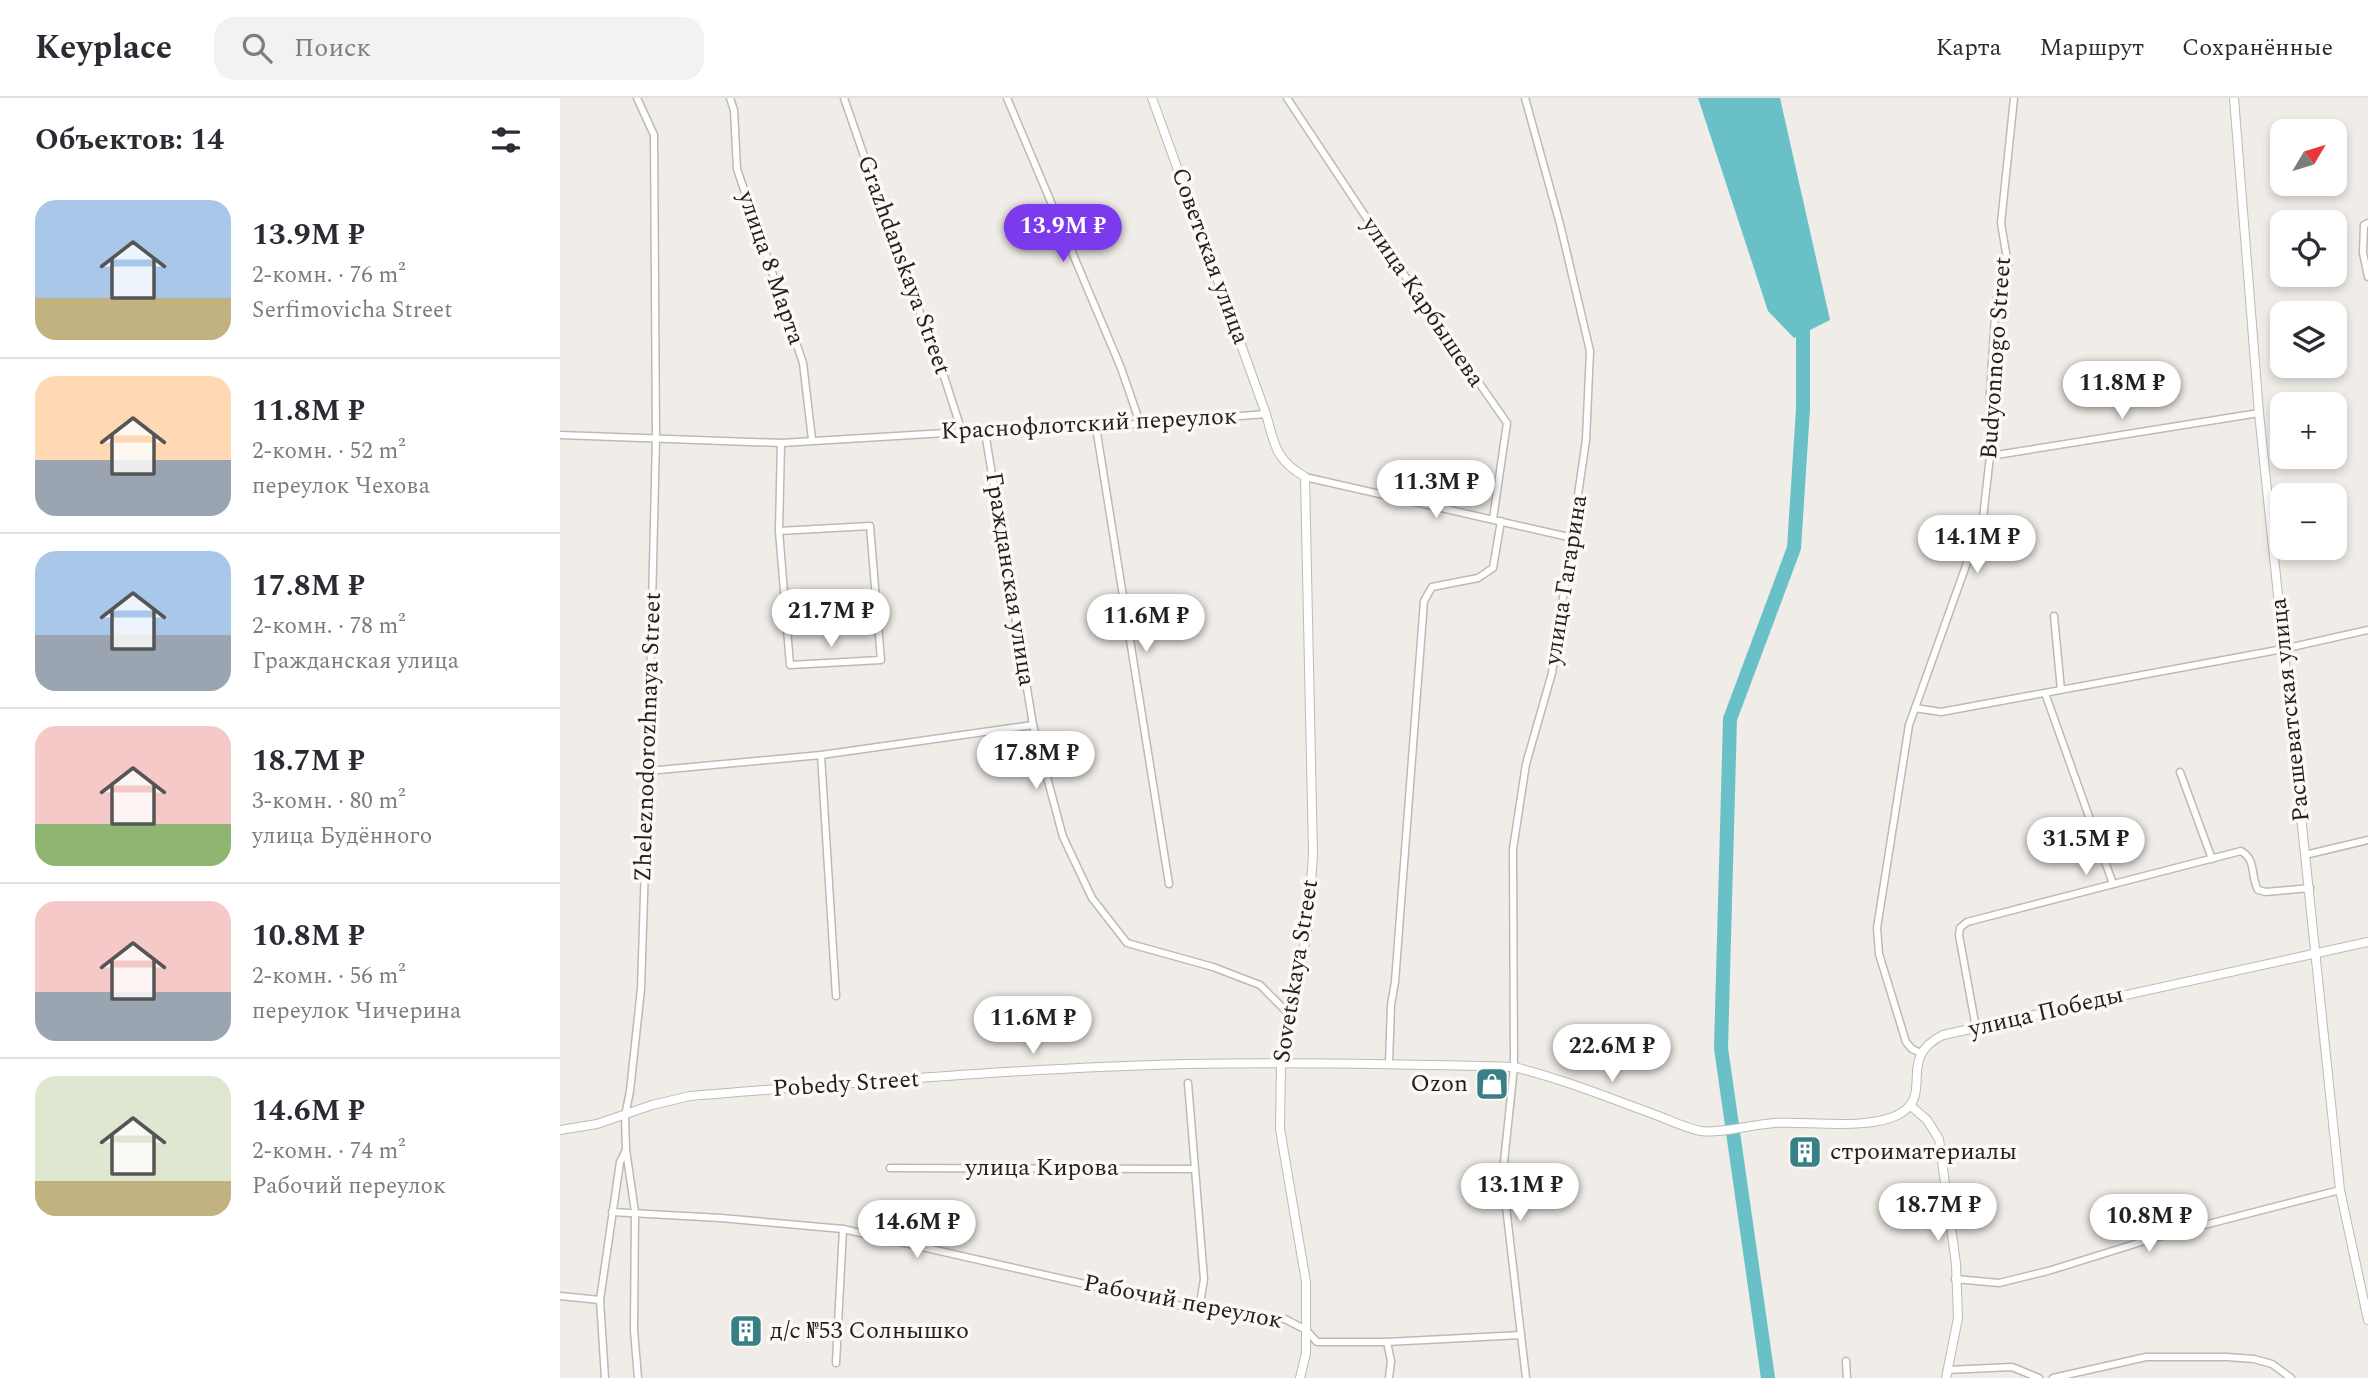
<!DOCTYPE html>
<html lang="ru">
<meta charset="utf-8">
<style>
body{margin:0;font-family:Spectral,serif;background:#f2f2f3;color:#2b2b33;height:100vh;display:flex;flex-direction:column;font-size:26px;white-space:nowrap}
*{box-sizing:border-box;margin:0}
p{font-size:23px;color:#7c7c81}
.icon{flex:none;width:38px;height:38px;fill:none;stroke:currentColor;stroke-width:2;stroke-linecap:round;stroke-linejoin:round}
.map{position:relative;flex:1;overflow:hidden}
.details{display:flex;flex-direction:column;background:#fff;width:560px}
.details>*{flex:none}
.needle{width:46px;rotate:52deg}
.fabs{position:absolute;left:1710px;top:21px;display:grid;gap:14px}
.fabs a{display:grid;place-items:center;width:77px;height:77px;border-radius:14px;background:#fff;box-shadow:0 4px 10px #0003;font-size:35px}
.price{position:absolute;translate:-50% -60px;padding:0 16px;border-radius:24px;background:#fff;color:#222;font-size:23px;line-height:46px;filter:drop-shadow(0 2px 4px #0008)}
.price::after{content:'';position:absolute;left:50%;top:42px;width:21px;height:16px;margin-left:-10px;background:inherit;clip-path:polygon(0 0,100% 0,50% 100%)}
.price.on{background:#7c3aed;color:#fff}
ul{padding:0;list-style:none}
li{display:flex;align-items:center;gap:21px;height:175px;padding:0 35px}
li+li{border-top:2px solid #e1e1e2}
li span{display:grid;place-items:center;flex:none;width:196px;height:140px;border-radius:21px;color:#555}
li>.icon{margin-inline-start:auto}
span .icon{width:84px;height:84px;fill:#fffc;stroke-width:1}
li b{font-size:30px}
h2{display:flex;justify-content:space-between;align-items:center;height:84px;padding:0 35px;font-size:30px}
header{display:flex;align-items:center;gap:42px;box-sizing:border-box;height:98px;padding:0 35px;background:#fff;border-bottom:2px solid #e1e1e2}
header strong{font-size:33px}
nav{display:flex;gap:38px;margin-inline-start:auto;font-size:24px}
.search{width:490px;height:63px;background:#f2f2f3;display:flex;align-items:center;gap:18px;box-sizing:border-box;padding:0 24px;border-radius:21px;color:#7c7c81;font-size:26px}
main{display:flex;flex:1;min-height:0}
.map>svg:first-child{display:block}
.water{fill:#69c1c7}
.lines{fill:none;stroke-linecap:round;stroke-linejoin:round}
.river{stroke:#69c1c7;stroke-width:14}
.minor-casing{stroke:#bdbab6;stroke-width:9}
.tertiary-casing{stroke:#bdbab6;stroke-width:10}
.minor{stroke:#fff;stroke-width:6}
.tertiary{stroke:#fff;stroke-width:8}
.labels{text-anchor:middle;dominant-baseline:central;stroke-width:7;stroke-linejoin:round;paint-order:stroke}
.street-label{font-size:24px;fill:#22211f;stroke:#fdf9f5}
.poi-label{font-size:24px;fill:#22211f;stroke:#fdf9f5;text-anchor:start}
</style>
<header>
<strong>Keyplace</strong>
<div class="search"><svg class="icon" aria-label="search" viewBox="0 0 24 24"><circle cx="10" cy="10" r="6"/><path d="M15 15l6 6"/></svg>Поиск</div>
<nav><a>Карта</a><a>Маршрут</a><a>Сохранённые</a></nav>
</header>
<main>
<section class="details">
<h2>Объектов: 14<svg class="icon" aria-label="filters" viewBox="0 0 24 24"><path d="M4 7h16M4 17h16"/><circle cx="9" cy="7" r="2"/><circle cx="15" cy="17" r="2"/></svg></h2>
<ul>
<li><span style="background:linear-gradient(#a9c7e8 70%,#c2b280 0)"><svg class="icon" aria-label="home" viewBox="0 0 24 24"><path d="M3 11l9-7 9 7M6 9v11h12V9"/></svg></span><div><b>13.9M ₽</b><p>2-комн. · 76 m²</p><p>Serfimovicha Street</p></div></li>
<li><span style="background:linear-gradient(#ffd9b3 60%,#9aa5b1 0)"><svg class="icon" aria-label="home" viewBox="0 0 24 24"><path d="M3 11l9-7 9 7M6 9v11h12V9"/></svg></span><div><b>11.8M ₽</b><p>2-комн. · 52 m²</p><p>переулок Чехова</p></div></li>
<li><span style="background:linear-gradient(#a9c7e8 60%,#9aa5b1 0)"><svg class="icon" aria-label="home" viewBox="0 0 24 24"><path d="M3 11l9-7 9 7M6 9v11h12V9"/></svg></span><div><b>17.8M ₽</b><p>2-комн. · 78 m²</p><p>Гражданская улица</p></div></li>
<li><span style="background:linear-gradient(#f6c9c9 70%,#8fb573 0)"><svg class="icon" aria-label="home" viewBox="0 0 24 24"><path d="M3 11l9-7 9 7M6 9v11h12V9"/></svg></span><div><b>18.7M ₽</b><p>3-комн. · 80 m²</p><p>улица Будённого</p></div></li>
<li><span style="background:linear-gradient(#f6c9c9 65%,#9aa5b1 0)"><svg class="icon" aria-label="home" viewBox="0 0 24 24"><path d="M3 11l9-7 9 7M6 9v11h12V9"/></svg></span><div><b>10.8M ₽</b><p>2-комн. · 56 m²</p><p>переулок Чичерина</p></div></li>
<li><span style="background:linear-gradient(#dfe7d0 75%,#c2b280 0)"><svg class="icon" aria-label="home" viewBox="0 0 24 24"><path d="M3 11l9-7 9 7M6 9v11h12V9"/></svg></span><div><b>14.6M ₽</b><p>2-комн. · 74 m²</p><p>Рабочий переулок</p></div></li>
</ul>
</section>
<div class="map">
<svg width="1808" height="1280" viewBox="0 0 1808 1280">
<rect width="100%" height="100%" fill="#f0ece8"/>
<polygon class="water" points="1138,0 1220,0 1270,222 1234,240 1208,213"/>
<g class="lines">
<polyline class="river" points="1208,1280 1161,950 1170,621 1234,450 1243,311 1243,219"/>
<defs>
<g id="minor">
<polyline points="77,0 94,37 96,341 88,673 81,891 70,993 65,1018 66,1052 75,1114 74,1232 78,1280"/>
<polyline points="170,0 174,12 177,71 243,265 252,341"/>
<polyline points="284,0 346,179 380,266 402,334"/>
<polyline points="447,0 561,270 580,325"/>
<polyline points="727,0 857,196 947,325 933,421"/>
<polyline points="965,0 1000,126 1030,253 1026,342 992,575 966,666 953,751 954,969 944,1064 945,1100 966,1280"/>
<polyline points="1808,125 1804,127 1803,155 1808,179"/>
<polyline points="536,329 609,786"/>
<polyline points="425,334 473,627 503,739 532,800 567,845 653,869 700,887 728,915"/>
<polyline points="0,337 221,345 402,334 536,329 706,316"/>
<polyline points="1430,358 1699,315"/>
<polyline points="745,379 1013,440"/>
<polyline points="219,433 310,428 321,562 230,567 219,433 221,345"/>
<polyline points="1494,518 1501,592"/>
<polyline points="1485,595 1553,786"/>
<polyline points="1355,610 1381,614 1723,551 1808,532"/>
<polyline points="261,657 276,898"/>
<polyline points="88,673 261,657 473,627"/>
<polyline points="1620,674 1652,761"/>
<polyline points="1745,757 1808,742"/>
<path d="M1416 930 1399 837 1400 830 1407 824 1681 753C1697 762 1690 778 1698 792L1706 794 1750 790"/>
<polyline points="1361,955 1352,951 1346,944 1319,856 1317,830 1349,627 1423,420 1430,358 1430,294 1436,203 1448,167 1441,125 1454,0"/>
<polyline points="829,965 831,907 835,884 864,503 872,489 918,480 933,470 941,423"/>
<polyline points="628,985 644,1181 639,1212"/>
<polyline points="330,1070 634,1071"/>
<polyline points="52,1114 161,1120 283,1131 639,1212 725,1221 746,1232 757,1244 827,1244 961,1237"/>
<polyline points="1395,1181 1439,1185 1488,1173 1594,1140 1780,1092"/>
<polyline points="0,1198 40,1202"/>
<polyline points="827,1244 831,1263 829,1280"/>
<polyline points="1286,1263 1287,1280"/>
<polyline points="276,1265 283,1131"/>
<polyline points="1387,1272 1452,1269 1479,1280"/>
<polyline points="45,1280 40,1202 60,1064 66,1052"/>
<polyline points="1493,1280 1586,1259 1667,1259 1694,1261 1712,1266 1731,1280"/>
</g>
<g id="tertiary">
<path d="M592 0 706 316C715 348 715 361 745 379L753 757 748 826 737 892 728 915 721 965 720 1031 746 1184V1255L740 1280"/>
<polyline points="1674,0 1699,315 1780,1092 1808,1222"/>
<polyline points="1351,1008 1367,1022 1379,1041 1396,1166 1398,1220 1386,1280"/>
<path d="M0 1032 37 1026 92 1007 130 998C295 985 460 970 626 966 736 964 845 966 954 969 1003 981 1049 1000 1096 1017 1110 1022 1125 1030 1141 1033 1160 1036 1194 1026 1215 1025 1249 1023 1312 1033 1341 1015 1374 995 1336 960 1383 937L1808 844"/>
</g>
</defs>
<use href="#minor" class="minor-casing"/>
<use href="#tertiary" class="tertiary-casing"/>
<use href="#minor" class="minor"/>
<use href="#tertiary" class="tertiary"/>
</g>
<defs>
<symbol id="shop-square" viewBox="-11 -11 22 22"><rect x="-9" y="-9" width="18" height="18" rx="4" fill="#388086" stroke="#fdf9f5"/><path d="M-5-2.5h2.3a2.7 3.5 0 0 1 5.4 0H5L5.5 6h-11ZM-1.5-2.5h3a1.5 2.3 0 0 0-3 0Z" fill="#fff"/></symbol>
<symbol id="building-square" viewBox="-11 -11 22 22"><rect x="-9" y="-9" width="18" height="18" rx="4" fill="#388086" stroke="#fdf9f5"/><path d="M-4-6H4V6H1V3H-1V6H-4ZM-2.5-4.3h1.7v1.8h-1.7ZM.8-4.3h1.7v1.8H.8ZM-2.5-1h1.7V.8h-1.7ZM.8-1h1.7V.8H.8Z" fill="#fff"/></symbol>
</defs>
<g fill-rule="evenodd">
<use href="#shop-square" x="913" y="967" width="38" height="38"/>
<use href="#building-square" x="1226" y="1035" width="38" height="38"/>
<use href="#building-square" x="167" y="1214" width="38" height="38"/>
</g>
<g class="labels">
<g class="street-label">
<text transform="translate(650 158) rotate(70)">Советская улица</text>
<text transform="translate(344 167) rotate(70)">Grazhdanskaya Street</text>
<text transform="translate(211 170) rotate(71)">улица 8 Марта</text>
<text transform="translate(863 204) rotate(56)">улица Карбышева</text>
<text transform="translate(1436 260) rotate(-86)">Budyonnogo Street</text>
<text transform="translate(529 326) rotate(-3)">Краснофлотский переулок</text>
<text transform="translate(450 481) rotate(81)">Гражданская улица</text>
<text transform="translate(1006 482) rotate(-81)">улица Гагарина</text>
<text transform="translate(1730 612) rotate(-96)">Расшеватская улица</text>
<text transform="translate(88 639) rotate(-88)">Zheleznodorozhnaya Street</text>
<text transform="translate(736 873) rotate(-81)">Sovetskaya Street</text>
<text transform="translate(1486 914) rotate(-13)">улица Победы</text>
<text transform="translate(286 986) rotate(-4)">Pobedy Street</text>
<text x="482" y="1070">улица Кирова</text>
<text transform="translate(623 1204) rotate(11)">Рабочий переулок</text>
</g>
<g class="poi-label">
<text x="908" y="986" text-anchor="end">Ozon</text>
<text x="1270" y="1054">строиматериалы</text>
<text x="210" y="1233">д/с №53 Солнышко</text>
</g>
</g>
</svg>
<div class="fabs">
<a><svg class="needle" viewBox="-14 -14 28 28"><path d="M0-13l5 13h-10z" fill="#e53935"/><path d="M0 13l5-13h-10z" fill="#7c7c81"/></svg></a>
<a><svg class="icon" aria-label="locate" viewBox="0 0 24 24"><circle cx="12" cy="12" r="6"/><path d="M12 2v4M12 18v4M2 12h4M18 12h4"/></svg></a>
<a><svg class="icon" aria-label="layers" viewBox="0 0 24 24"><path d="M12 4l9 5-9 5-9-5zM3 14l9 5 9-5"/></svg></a>
<a>+</a>
<a>−</a>
</div>
<b class="price on" style="left:503px;top:166px">13.9M ₽</b>
<b class="price" style="left:1562px;top:323px">11.8M ₽</b>
<b class="price" style="left:876px;top:422px">11.3M ₽</b>
<b class="price" style="left:1417px;top:477px">14.1M ₽</b>
<b class="price" style="left:271px;top:551px">21.7M ₽</b>
<b class="price" style="left:586px;top:556px">11.6M ₽</b>
<b class="price" style="left:476px;top:693px">17.8M ₽</b>
<b class="price" style="left:1526px;top:779px">31.5M ₽</b>
<b class="price" style="left:473px;top:958px">11.6M ₽</b>
<b class="price" style="left:1052px;top:986px">22.6M ₽</b>
<b class="price" style="left:960px;top:1125px">13.1M ₽</b>
<b class="price" style="left:1378px;top:1145px">18.7M ₽</b>
<b class="price" style="left:1589px;top:1156px">10.8M ₽</b>
<b class="price" style="left:357px;top:1162px">14.6M ₽</b>
</div>
</main>
